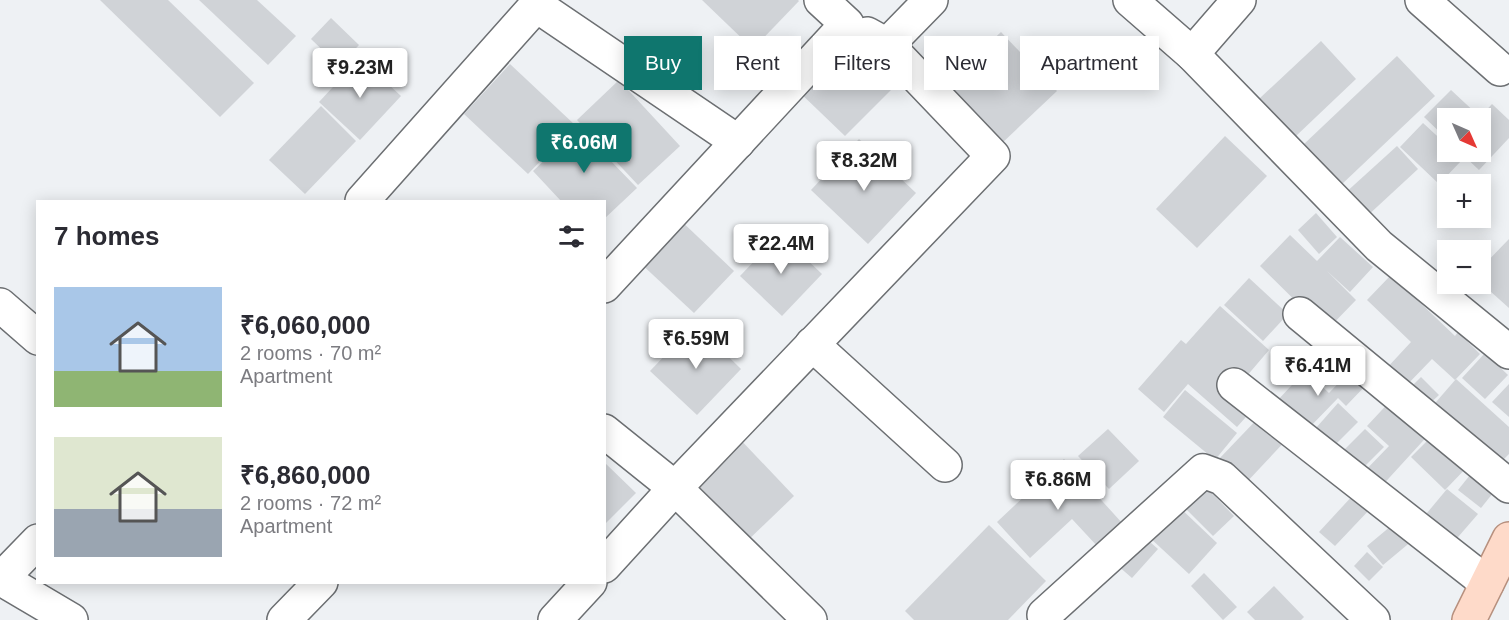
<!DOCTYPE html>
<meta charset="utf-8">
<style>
body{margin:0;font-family:Arial,sans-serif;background:#f2f2f3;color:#2b2b33;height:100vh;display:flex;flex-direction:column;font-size:22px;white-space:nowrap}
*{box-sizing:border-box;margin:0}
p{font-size:20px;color:#7c7c81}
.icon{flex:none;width:33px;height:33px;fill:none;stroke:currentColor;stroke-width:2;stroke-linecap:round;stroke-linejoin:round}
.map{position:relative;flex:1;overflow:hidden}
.drawer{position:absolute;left:36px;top:200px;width:570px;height:384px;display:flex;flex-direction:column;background:#fff;border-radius:0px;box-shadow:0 3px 15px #0003}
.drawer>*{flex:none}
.hud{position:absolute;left:624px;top:36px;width:570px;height:54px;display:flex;gap:12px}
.needle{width:39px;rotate:135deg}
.controls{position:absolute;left:1437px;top:108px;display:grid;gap:12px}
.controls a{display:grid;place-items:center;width:54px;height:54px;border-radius:0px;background:#fff;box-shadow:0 3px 15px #0003;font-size:30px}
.price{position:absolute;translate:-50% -51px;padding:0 14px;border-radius:6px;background:#fff;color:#222;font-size:20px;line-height:39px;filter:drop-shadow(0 2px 3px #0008)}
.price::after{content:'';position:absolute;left:50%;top:36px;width:18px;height:14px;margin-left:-9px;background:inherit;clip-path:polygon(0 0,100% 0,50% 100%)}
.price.on{background:#0f766e;color:#fff}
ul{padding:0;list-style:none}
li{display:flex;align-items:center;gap:18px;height:150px;padding:0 18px}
li span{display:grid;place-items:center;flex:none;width:168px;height:120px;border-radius:0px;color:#555}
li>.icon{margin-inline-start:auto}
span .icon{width:72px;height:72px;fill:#fffc;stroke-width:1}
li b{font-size:26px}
h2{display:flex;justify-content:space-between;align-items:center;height:72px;padding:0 18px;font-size:26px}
.tag{padding:0 21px;border-radius:0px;background:#fff;box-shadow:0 3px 15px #0003;font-size:21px;line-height:54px}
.tag.on{background:#0f766e;color:#fff}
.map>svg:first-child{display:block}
.building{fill:#d0d3d7}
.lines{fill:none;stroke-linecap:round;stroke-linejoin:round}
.minor-casing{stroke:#6c6f72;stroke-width:36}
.major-casing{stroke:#b7907e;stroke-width:36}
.minor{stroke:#fff;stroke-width:33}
.major{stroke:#fedac9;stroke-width:33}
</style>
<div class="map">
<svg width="1509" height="620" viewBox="0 0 1509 620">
<rect width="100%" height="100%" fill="#eef1f4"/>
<g class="building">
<polygon points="100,0 168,0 254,83 220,117"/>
<polygon points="199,0 257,0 296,36 268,65"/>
<polygon points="702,0 798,0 799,1 753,49"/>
<polygon points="331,18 359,45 339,66 311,39"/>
<polygon points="1001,32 1057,91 1000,145 945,85"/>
<polygon points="846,34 897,84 845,136 794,87"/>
<polygon points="1321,41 1356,79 1296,136 1260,98"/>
<polygon points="1397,56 1435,96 1341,185 1303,145"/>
<polygon points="360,58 401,96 360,140 319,102"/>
<polygon points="510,64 575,125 528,174 464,114"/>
<polygon points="619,80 680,146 638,185 577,120"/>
<polygon points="1451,90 1480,117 1492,104 1509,120 1509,138 1479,170 1460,152 1480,152 1480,118 1448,118 1448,140 1424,117"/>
<polygon points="321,106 356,141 305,194 269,160"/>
<polygon points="1423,123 1448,146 1448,152 1453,152 1462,160 1439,184 1400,147"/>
<polygon points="579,128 637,188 604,219 604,201 561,201 533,171"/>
<polygon points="1225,136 1267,176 1197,248 1156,209"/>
<polygon points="859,139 916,193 868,244 811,190"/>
<polygon points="1397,146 1418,169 1365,218 1343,195"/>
<polygon points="1316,213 1337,237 1319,254 1298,230"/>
<polygon points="678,218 734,271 694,313 638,261"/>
<polygon points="780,234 822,274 782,316 740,276"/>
<polygon points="1290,235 1317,261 1340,237 1373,267 1350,292 1327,271 1356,300 1326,331 1260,266"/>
<polygon points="1509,239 1509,308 1480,282 1480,269"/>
<polygon points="1391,275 1455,336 1458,332 1480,354 1455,380 1432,359 1404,388 1385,370 1411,342 1367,300"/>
<polygon points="1249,278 1288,314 1263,341 1224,305"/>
<polygon points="1220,306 1269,350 1240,384 1253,409 1237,427 1188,384 1164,412 1138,389 1181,340 1186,344"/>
<polygon points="695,324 741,369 697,415 650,371"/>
<polygon points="1331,348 1346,361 1326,384 1311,371"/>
<polygon points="1485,353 1508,375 1485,399 1462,378"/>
<polygon points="1351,370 1367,384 1346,406 1338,398 1308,429 1277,401 1305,371 1329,393"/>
<polygon points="1421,377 1439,395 1425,408 1408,390"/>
<polygon points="1456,379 1509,427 1509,454 1495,468 1430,409"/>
<polygon points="1509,384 1509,417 1492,402"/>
<polygon points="1185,390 1237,433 1215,460 1163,417"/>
<polygon points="1394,397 1432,431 1379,489 1362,474 1389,446 1367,426"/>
<polygon points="1338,403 1358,422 1334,446 1316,428"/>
<polygon points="1263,413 1289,437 1244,485 1218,460"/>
<polygon points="1108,429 1139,461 1109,489 1078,456"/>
<polygon points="1365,429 1384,447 1357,474 1338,456"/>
<polygon points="1439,429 1472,462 1445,490 1411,457"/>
<polygon points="737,436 794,496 744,544 686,484"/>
<polygon points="1064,459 1123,524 1098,547 1072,519 1030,558 997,522"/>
<polygon points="604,462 636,493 604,525"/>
<polygon points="1474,470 1497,488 1481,508 1458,490"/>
<polygon points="1200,481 1234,516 1213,536 1179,502"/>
<polygon points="1447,489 1478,514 1452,544 1422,519"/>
<polygon points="1355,493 1371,508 1335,546 1319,532"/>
<polygon points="1177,505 1217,543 1189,574 1148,536"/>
<polygon points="1397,521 1413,540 1383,565 1367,546"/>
<polygon points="989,525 1046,581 1008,620 914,620 905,611"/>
<polygon points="1143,536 1158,549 1132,578 1117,565"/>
<polygon points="1367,552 1383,567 1369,581 1354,566"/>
<polygon points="1204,573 1237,607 1223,620 1191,586"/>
<polygon points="1274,586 1304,617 1301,620 1255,620 1247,612"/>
</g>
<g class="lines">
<defs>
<g id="minor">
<polyline points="1130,0 1192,54 1379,246 1509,352"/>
<polyline points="1422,0 1500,69"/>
<polyline points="536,5 738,142"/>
<polyline points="867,34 887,45 931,0"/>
<polyline points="1192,54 1239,0"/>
<polyline points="362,201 541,0"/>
<polyline points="604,286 847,24 821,0"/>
<polyline points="0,305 38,338"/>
<polyline points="1300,314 1509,486"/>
<polyline points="812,344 945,465"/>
<polyline points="1234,385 1487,583"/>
<polyline points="604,431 675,488 604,566"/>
<polyline points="0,578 71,620"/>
<polyline points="1,579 38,541"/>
<polyline points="1044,615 1203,471 1222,478 1373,620"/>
<polyline points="284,620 321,582"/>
<polyline points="555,620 590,582"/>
<polyline points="810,620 675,488 993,156 887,45"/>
</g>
<polyline id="major" points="1469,620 1509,539"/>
</defs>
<use href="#minor" class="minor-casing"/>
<use href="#major" class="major-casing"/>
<use href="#minor" class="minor"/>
<use href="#major" class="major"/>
</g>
</svg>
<div class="controls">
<a><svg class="needle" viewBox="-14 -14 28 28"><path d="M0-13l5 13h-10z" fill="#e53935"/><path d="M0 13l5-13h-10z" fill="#7c7c81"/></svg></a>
<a>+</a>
<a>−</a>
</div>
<b class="price" style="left:360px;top:99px">₹9.23M</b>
<b class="price on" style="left:584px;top:174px">₹6.06M</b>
<b class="price" style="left:864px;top:192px">₹8.32M</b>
<b class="price" style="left:781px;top:275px">₹22.4M</b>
<b class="price" style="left:696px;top:370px">₹6.59M</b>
<b class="price" style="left:1318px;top:397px">₹6.41M</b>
<b class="price" style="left:1058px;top:511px">₹6.86M</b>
<div class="hud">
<a class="tag on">Buy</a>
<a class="tag">Rent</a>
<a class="tag">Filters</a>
<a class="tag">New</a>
<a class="tag">Apartment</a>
</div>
<section class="drawer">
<h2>7 homes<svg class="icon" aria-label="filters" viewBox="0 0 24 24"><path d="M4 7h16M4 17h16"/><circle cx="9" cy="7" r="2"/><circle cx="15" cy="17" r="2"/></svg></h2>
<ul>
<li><span style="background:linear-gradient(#a9c7e8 70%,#8fb573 0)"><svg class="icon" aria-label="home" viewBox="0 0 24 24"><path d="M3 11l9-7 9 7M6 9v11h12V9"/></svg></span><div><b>₹6,060,000</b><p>2 rooms · 70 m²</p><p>Apartment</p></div></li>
<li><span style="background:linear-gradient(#dfe7d0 60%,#9aa5b1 0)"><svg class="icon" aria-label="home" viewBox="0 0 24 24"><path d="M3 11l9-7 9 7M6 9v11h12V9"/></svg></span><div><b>₹6,860,000</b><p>2 rooms · 72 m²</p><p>Apartment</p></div></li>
</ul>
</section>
</div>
